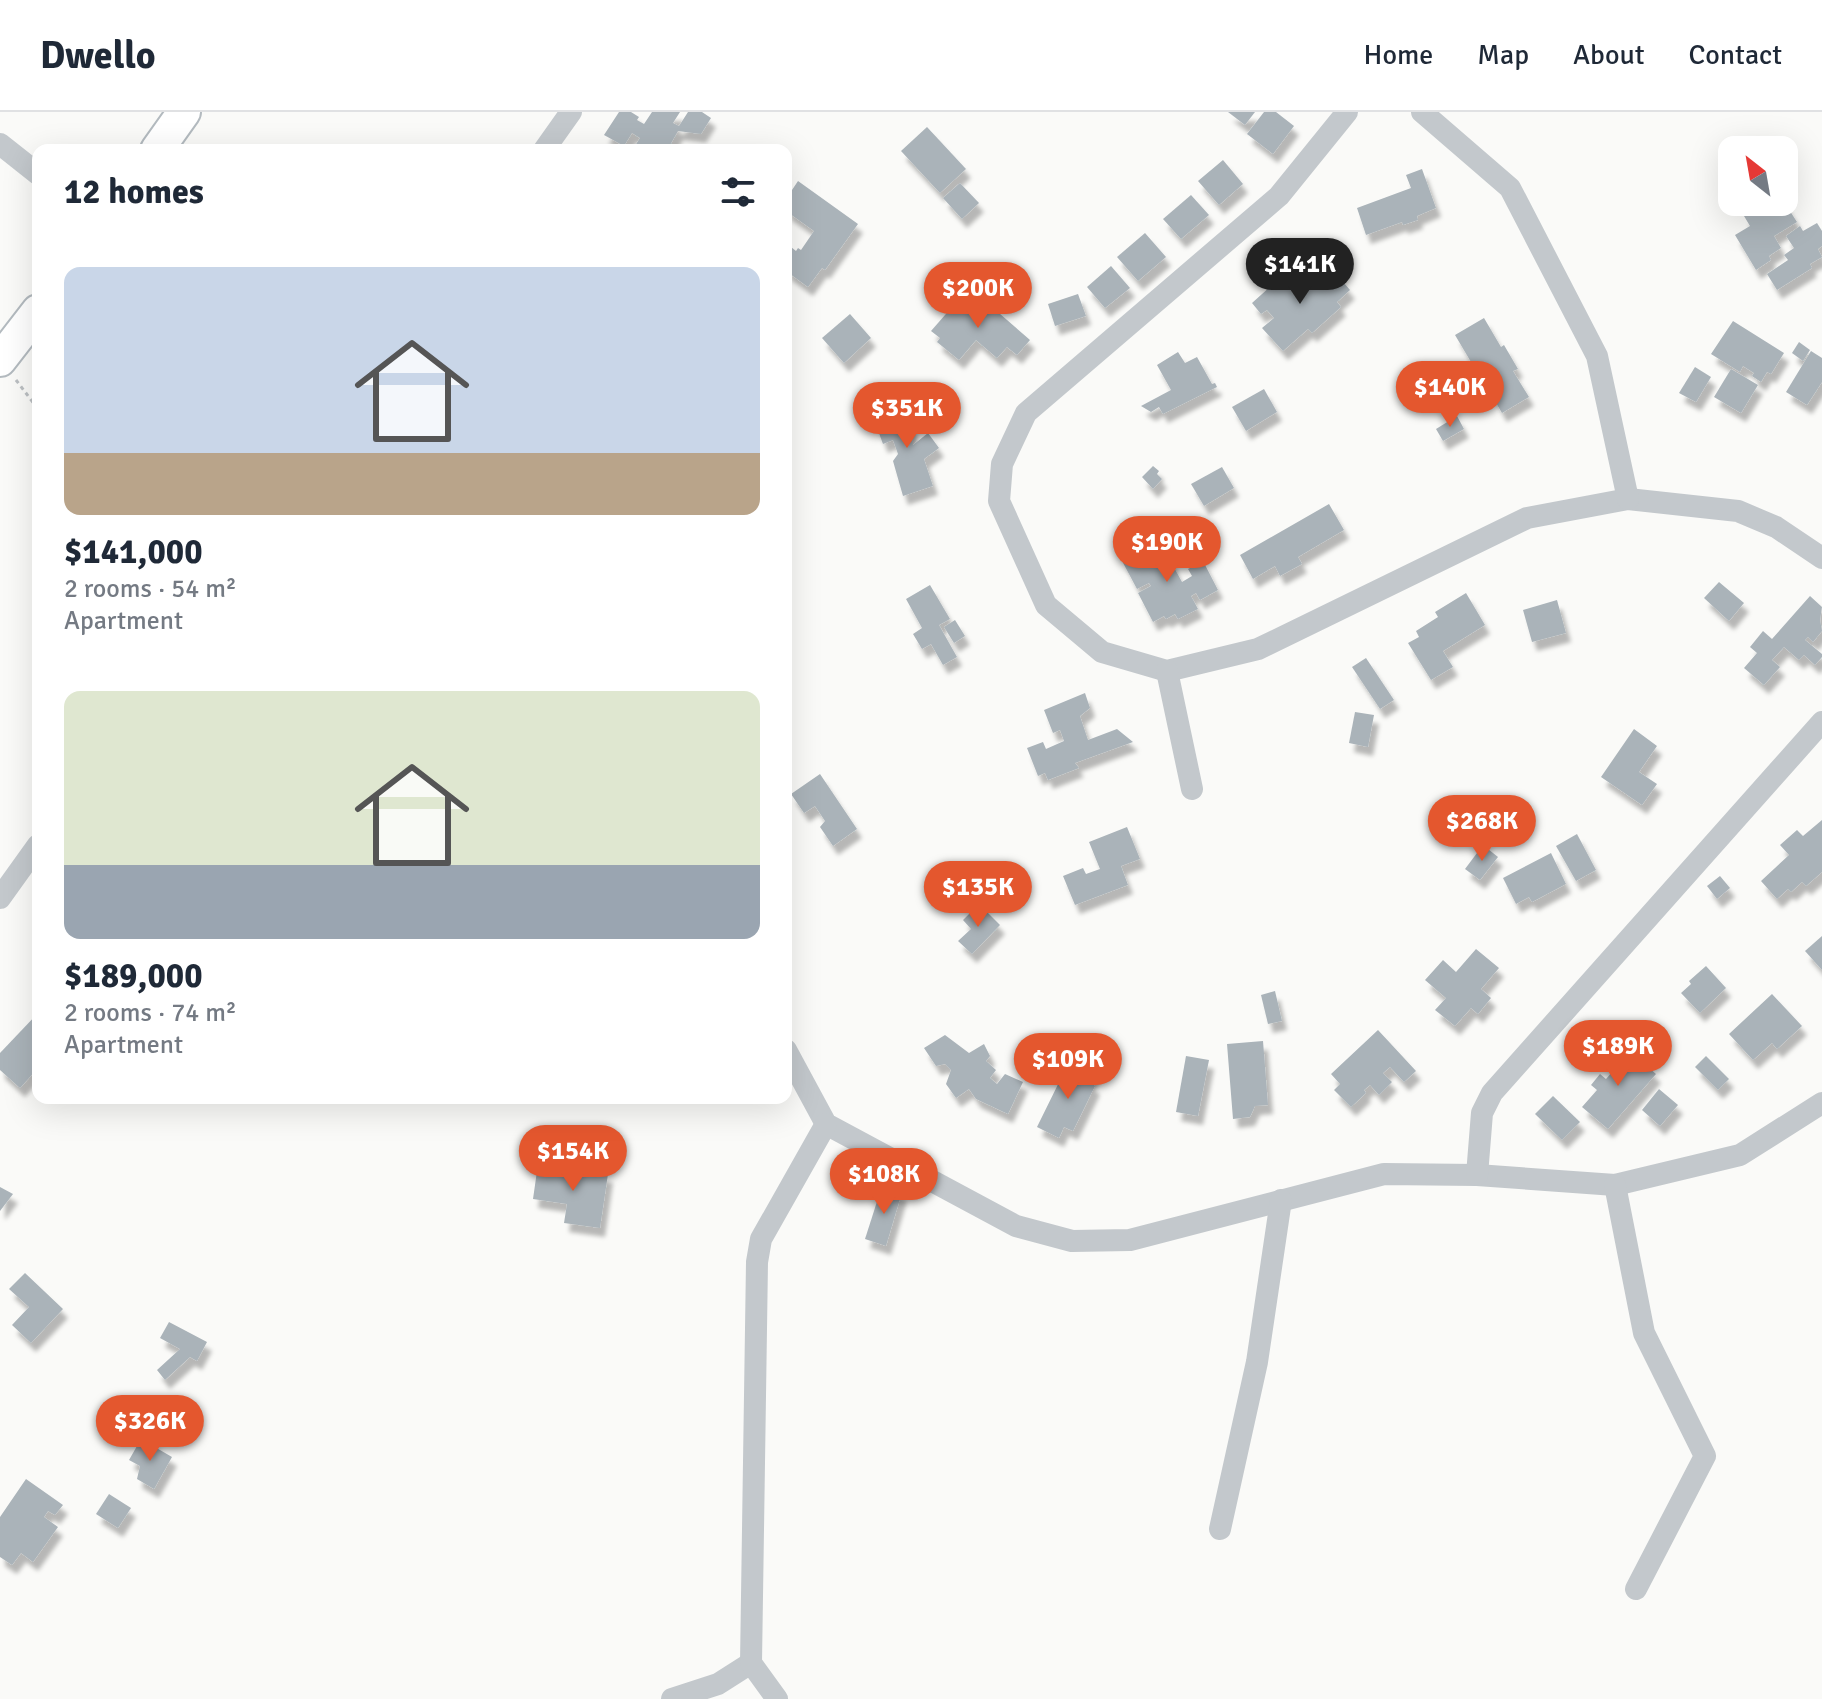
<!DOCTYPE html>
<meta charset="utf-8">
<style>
body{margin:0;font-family:Signika,sans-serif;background:#f6f6f7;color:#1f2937;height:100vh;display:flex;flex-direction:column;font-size:30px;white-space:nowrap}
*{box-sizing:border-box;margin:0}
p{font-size:26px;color:#747a83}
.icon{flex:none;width:44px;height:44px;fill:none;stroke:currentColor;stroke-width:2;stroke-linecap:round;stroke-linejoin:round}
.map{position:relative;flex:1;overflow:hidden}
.drawer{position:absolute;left:32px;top:32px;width:760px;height:960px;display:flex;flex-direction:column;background:#fff;border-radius:16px;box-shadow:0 8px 32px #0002}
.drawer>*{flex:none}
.needle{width:52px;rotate:329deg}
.controls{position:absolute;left:1718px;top:24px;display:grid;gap:16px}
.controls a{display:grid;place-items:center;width:80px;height:80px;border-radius:16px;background:#fff;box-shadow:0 8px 32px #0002;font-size:40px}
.price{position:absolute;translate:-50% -68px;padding:0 18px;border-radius:28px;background:#e4572e;color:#fff;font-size:26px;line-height:52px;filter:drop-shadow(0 2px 4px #0008)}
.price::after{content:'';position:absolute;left:50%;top:48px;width:24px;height:18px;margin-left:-12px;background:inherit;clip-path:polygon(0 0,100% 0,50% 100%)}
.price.current{background:#222;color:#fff}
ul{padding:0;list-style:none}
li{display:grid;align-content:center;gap:16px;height:424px;padding:0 32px}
li span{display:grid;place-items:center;height:248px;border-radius:16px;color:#555}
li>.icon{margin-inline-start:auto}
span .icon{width:144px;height:144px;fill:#fffc;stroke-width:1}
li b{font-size:34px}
h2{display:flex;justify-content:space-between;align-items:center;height:96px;padding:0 32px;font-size:34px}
header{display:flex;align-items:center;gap:48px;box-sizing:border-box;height:112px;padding:0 40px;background:#fff;border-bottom:2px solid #e0e1e3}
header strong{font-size:38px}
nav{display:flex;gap:44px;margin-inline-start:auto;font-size:28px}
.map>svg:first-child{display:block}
.building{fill:#aab3b9;filter:url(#shadow)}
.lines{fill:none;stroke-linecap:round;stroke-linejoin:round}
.secondary-casing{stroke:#b3babf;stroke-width:36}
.path{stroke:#bbbfc2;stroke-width:3;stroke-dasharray:4 4;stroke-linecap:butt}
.street{stroke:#c3c8cc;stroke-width:22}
.secondary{stroke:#fff;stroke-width:32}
</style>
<header>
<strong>Dwello</strong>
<nav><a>Home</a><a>Map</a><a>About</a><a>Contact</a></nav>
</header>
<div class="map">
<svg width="1822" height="1587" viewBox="0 0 1822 1587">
<defs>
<filter id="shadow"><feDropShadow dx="5" dy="9" stdDeviation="2" flood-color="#0004"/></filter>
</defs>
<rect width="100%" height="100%" fill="#fafaf8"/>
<g class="building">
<polygon points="619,0 631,0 639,5 637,8 644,12 652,0 680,0 673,11 679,14 688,0 702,0 711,6 701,22 678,19 670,33 678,38 635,38 633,37 640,26 632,21 624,34 604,23"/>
<polygon points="1228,0 1255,0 1245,13"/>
<polygon points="1264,0 1276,0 1294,14 1273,42 1247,22"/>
<polygon points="927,15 966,57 940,81 901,39"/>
<polygon points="1223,48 1243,72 1219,93 1198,69"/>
<polygon points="1422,57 1436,96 1417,104 1418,108 1403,113 1402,110 1366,123 1357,96 1411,76 1406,63"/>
<polygon points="798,69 858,112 825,158 822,156 808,175 786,159 786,131 796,139 798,136 801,138 814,119 786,99 786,87"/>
<polygon points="960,71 979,91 962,107 943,86"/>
<polygon points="1191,83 1209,103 1181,127 1163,107"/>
<polygon points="1782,90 1784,90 1797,110 1774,124 1781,136 1769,144 1771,148 1756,158 1735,123 1750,114 1744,104 1762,93 1766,100"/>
<polygon points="1817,111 1822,119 1822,134 1818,137 1822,145 1810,152 1812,156 1777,178 1767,162 1788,148 1784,143 1794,136 1786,124 1800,114 1803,119"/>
<polygon points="1145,121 1166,145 1138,169 1117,145"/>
<polygon points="1111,154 1130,176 1105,196 1087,175"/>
<polygon points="1331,156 1350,178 1337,190 1341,195 1312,221 1308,217 1283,239 1262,216 1274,206 1267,198 1261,202 1252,191 1282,164 1293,177 1312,160 1318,167"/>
<polygon points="977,182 1030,228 1017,243 1007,235 997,246 976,228 959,248 937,230 940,226 931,219 952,195 960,202"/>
<polygon points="1078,182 1086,204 1055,214 1048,192"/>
<polygon points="850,202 871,226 844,251 822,226"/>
<polygon points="1484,206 1501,235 1504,233 1518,257 1513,259 1529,285 1502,301 1491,282 1487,284 1469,253 1471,250 1455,223"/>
<polygon points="1733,209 1784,241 1771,262 1767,260 1761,270 1752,264 1754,261 1743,254 1740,260 1711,242"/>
<polygon points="1799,230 1810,238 1803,249 1792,241"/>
<polygon points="1811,239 1822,246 1822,270 1807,293 1786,280"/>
<polygon points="1178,240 1185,251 1197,245 1212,272 1215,271 1217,275 1163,302 1159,295 1151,300 1141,294 1171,278 1157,253"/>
<polygon points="1695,255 1711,265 1696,290 1679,281"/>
<polygon points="1731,257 1758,273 1741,301 1714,285"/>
<polygon points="1264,277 1277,300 1246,319 1232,295"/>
<polygon points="903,293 912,317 913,333 928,321 939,336 924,347 933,374 903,384 893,349 898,342 893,328 883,332 873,305"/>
<polygon points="1457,304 1464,317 1443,329 1436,317"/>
<polygon points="1153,354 1159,359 1157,362 1162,367 1153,377 1142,365"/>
<polygon points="1222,355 1234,376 1204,394 1191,372"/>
<polygon points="1329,392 1344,418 1298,445 1302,452 1280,464 1275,454 1253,467 1240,443"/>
<polygon points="1155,435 1160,444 1166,441 1182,470 1192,464 1188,457 1203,449 1218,478 1200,488 1196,481 1191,484 1198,497 1178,507 1175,502 1166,507 1164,504 1153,510 1138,481 1151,474 1149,471 1137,477 1121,447 1138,438 1140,443"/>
<polygon points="1719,470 1744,491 1729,509 1704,486"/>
<polygon points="930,473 950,507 939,513 957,545 943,553 931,532 922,537 913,522 922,516 906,487"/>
<polygon points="1466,481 1485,513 1443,539 1453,555 1431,568 1408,531 1419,525 1416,519 1438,505 1435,500"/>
<polygon points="1810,484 1822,495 1820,508 1822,519 1813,530 1808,525 1805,528 1822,542 1822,545 1815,553 1804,543 1799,548 1784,535 1772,548 1780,555 1764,573 1744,556 1757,541 1750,535 1763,519 1772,527"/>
<polygon points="1557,488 1566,521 1532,530 1523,498"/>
<polygon points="955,508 965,524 954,531 944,515"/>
<polygon points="1366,546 1394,588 1380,597 1352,555"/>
<polygon points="1085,581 1090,596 1080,604 1088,628 1117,617 1133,630 1075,651 1079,656 1048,668 1045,661 1038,664 1027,636 1043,630 1046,637 1064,629 1060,618 1053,621 1044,598"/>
<polygon points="1355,600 1374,603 1368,635 1349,631"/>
<polygon points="1634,617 1657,634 1639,660 1657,672 1642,693 1601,665"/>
<polygon points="820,662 857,717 833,734 820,715 825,709 815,694 804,701 791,682"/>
<polygon points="1822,708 1822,760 1806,774 1802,770 1791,780 1788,777 1777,787 1761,769 1789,743 1780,733 1797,718 1803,724"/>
<polygon points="1127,715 1140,747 1121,754 1128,773 1075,793 1063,764 1083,756 1086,762 1100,757 1089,730"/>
<polygon points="1577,722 1596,758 1576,769 1556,734"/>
<polygon points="1483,733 1498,745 1480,768 1465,757"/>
<polygon points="1551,741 1566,772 1532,790 1529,785 1516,792 1503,766"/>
<polygon points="1720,764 1730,776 1717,787 1707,774"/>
<polygon points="984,797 1000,813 972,842 958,829 971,817 963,808 973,798"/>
<polygon points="1822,824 1822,858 1805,839"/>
<polygon points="1476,837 1499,856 1481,877 1491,886 1478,902 1471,896 1455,914 1435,898 1446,886 1425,868 1443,848 1456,860"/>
<polygon points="1706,854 1726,876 1700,901 1681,881 1691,872 1689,869"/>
<polygon points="1275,879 1282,909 1268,912 1261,883"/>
<polygon points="1772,882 1802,914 1777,937 1772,931 1753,948 1729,922"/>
<polygon points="38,901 38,956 20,976 0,958 0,941"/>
<polygon points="1378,918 1416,959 1404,970 1390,955 1383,961 1392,970 1379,983 1370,973 1364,978 1366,981 1351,995 1334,978 1340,972 1331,962"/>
<polygon points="945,923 969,941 984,932 990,944 986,949 996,958 990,966 997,972 1005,962 1023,970 1008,1002 976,987 969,977 956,986 946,972 951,958 945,952 936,954 924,936"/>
<polygon points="1263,929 1268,993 1255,994 1250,1005 1233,1007 1227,932"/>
<polygon points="1624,934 1656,962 1608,1017 1582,995 1597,978 1591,973 1600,962 1606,967 1613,959 1607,953"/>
<polygon points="1186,944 1209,948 1198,1004 1176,1000"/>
<polygon points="1706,944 1729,967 1718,978 1695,955"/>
<polygon points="1069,950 1095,963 1089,969 1095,974 1073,1019 1064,1015 1059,1026 1037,1015"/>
<polygon points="1659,977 1678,993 1660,1014 1642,998"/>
<polygon points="1553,984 1580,1010 1562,1028 1535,1002"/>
<polygon points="538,1052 608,1062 600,1116 564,1111 567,1092 533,1087"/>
<polygon points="882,1074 902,1080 886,1134 865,1127"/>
<polygon points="0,1075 13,1082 0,1099"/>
<polygon points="25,1161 63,1197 31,1231 12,1213 29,1195 9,1177"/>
<polygon points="169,1210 207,1230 197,1249 190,1245 165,1268 157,1258 180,1237 160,1226"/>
<polygon points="141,1327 172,1345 154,1377 137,1367 140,1354 129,1348"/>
<polygon points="26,1367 63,1393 55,1403 48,1399 44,1405 58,1415 33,1450 21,1441 12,1453 0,1445 0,1405"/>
<polygon points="109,1382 131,1396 118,1416 96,1402"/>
</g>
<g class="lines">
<defs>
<g id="secondary">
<polyline points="157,38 184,0"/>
<polyline points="0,248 38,199"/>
</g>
</defs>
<use href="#secondary" class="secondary-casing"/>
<polyline class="path" points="16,268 38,297"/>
<g class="street">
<polyline points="1347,0 1279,84 1026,301 1002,352 999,389 1046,493 1102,540 1167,559 1258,537 1527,406 1628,387 1738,399 1776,415 1822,446"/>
<polyline points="1422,0 1510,76 1597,244 1628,387"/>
<polyline points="0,32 38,62"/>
<polyline points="544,38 571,0"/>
<polyline points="1167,559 1192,677"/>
<polyline points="0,786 38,733"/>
<polyline points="786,938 826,1012 1016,1114 1072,1129 1130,1128 1384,1062 1477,1063 1615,1073 1740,1043 1822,991"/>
<polyline points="1477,1063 1482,1001 1492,981 1822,610"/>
<polyline points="1615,1073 1644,1221 1705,1344 1636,1477"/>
<polyline points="1220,1417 1257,1250 1281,1088"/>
<polyline points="672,1587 718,1572 751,1551"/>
<polyline points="777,1587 751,1551 757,1150 761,1127 826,1012"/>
</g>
<use href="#secondary" class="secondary"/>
</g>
</svg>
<div class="controls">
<a><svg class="needle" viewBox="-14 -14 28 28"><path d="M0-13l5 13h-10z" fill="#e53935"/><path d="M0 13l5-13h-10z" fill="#747a83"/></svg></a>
</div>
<b class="price current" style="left:1300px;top:194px">$141K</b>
<b class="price" style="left:978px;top:218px">$200K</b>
<b class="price" style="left:1450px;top:317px">$140K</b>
<b class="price" style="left:907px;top:338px">$351K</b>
<b class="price" style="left:1167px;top:472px">$190K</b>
<b class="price" style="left:1482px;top:751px">$268K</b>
<b class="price" style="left:978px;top:817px">$135K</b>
<b class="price" style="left:1618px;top:976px">$189K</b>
<b class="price" style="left:1068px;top:989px">$109K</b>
<b class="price" style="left:573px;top:1081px">$154K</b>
<b class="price" style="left:884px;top:1104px">$108K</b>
<b class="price" style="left:150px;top:1351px">$326K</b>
<section class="drawer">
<h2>12 homes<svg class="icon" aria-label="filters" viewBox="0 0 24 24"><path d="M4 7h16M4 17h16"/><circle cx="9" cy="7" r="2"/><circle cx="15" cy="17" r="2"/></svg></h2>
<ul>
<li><span style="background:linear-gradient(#c9d6e8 75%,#b9a48a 0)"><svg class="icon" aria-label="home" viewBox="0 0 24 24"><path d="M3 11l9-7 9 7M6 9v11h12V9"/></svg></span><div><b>$141,000</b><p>2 rooms · 54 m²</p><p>Apartment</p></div></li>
<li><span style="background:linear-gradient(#dfe7d0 70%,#9aa5b1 0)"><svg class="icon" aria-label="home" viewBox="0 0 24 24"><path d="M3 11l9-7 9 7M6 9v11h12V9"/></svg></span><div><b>$189,000</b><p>2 rooms · 74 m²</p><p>Apartment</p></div></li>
</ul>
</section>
</div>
